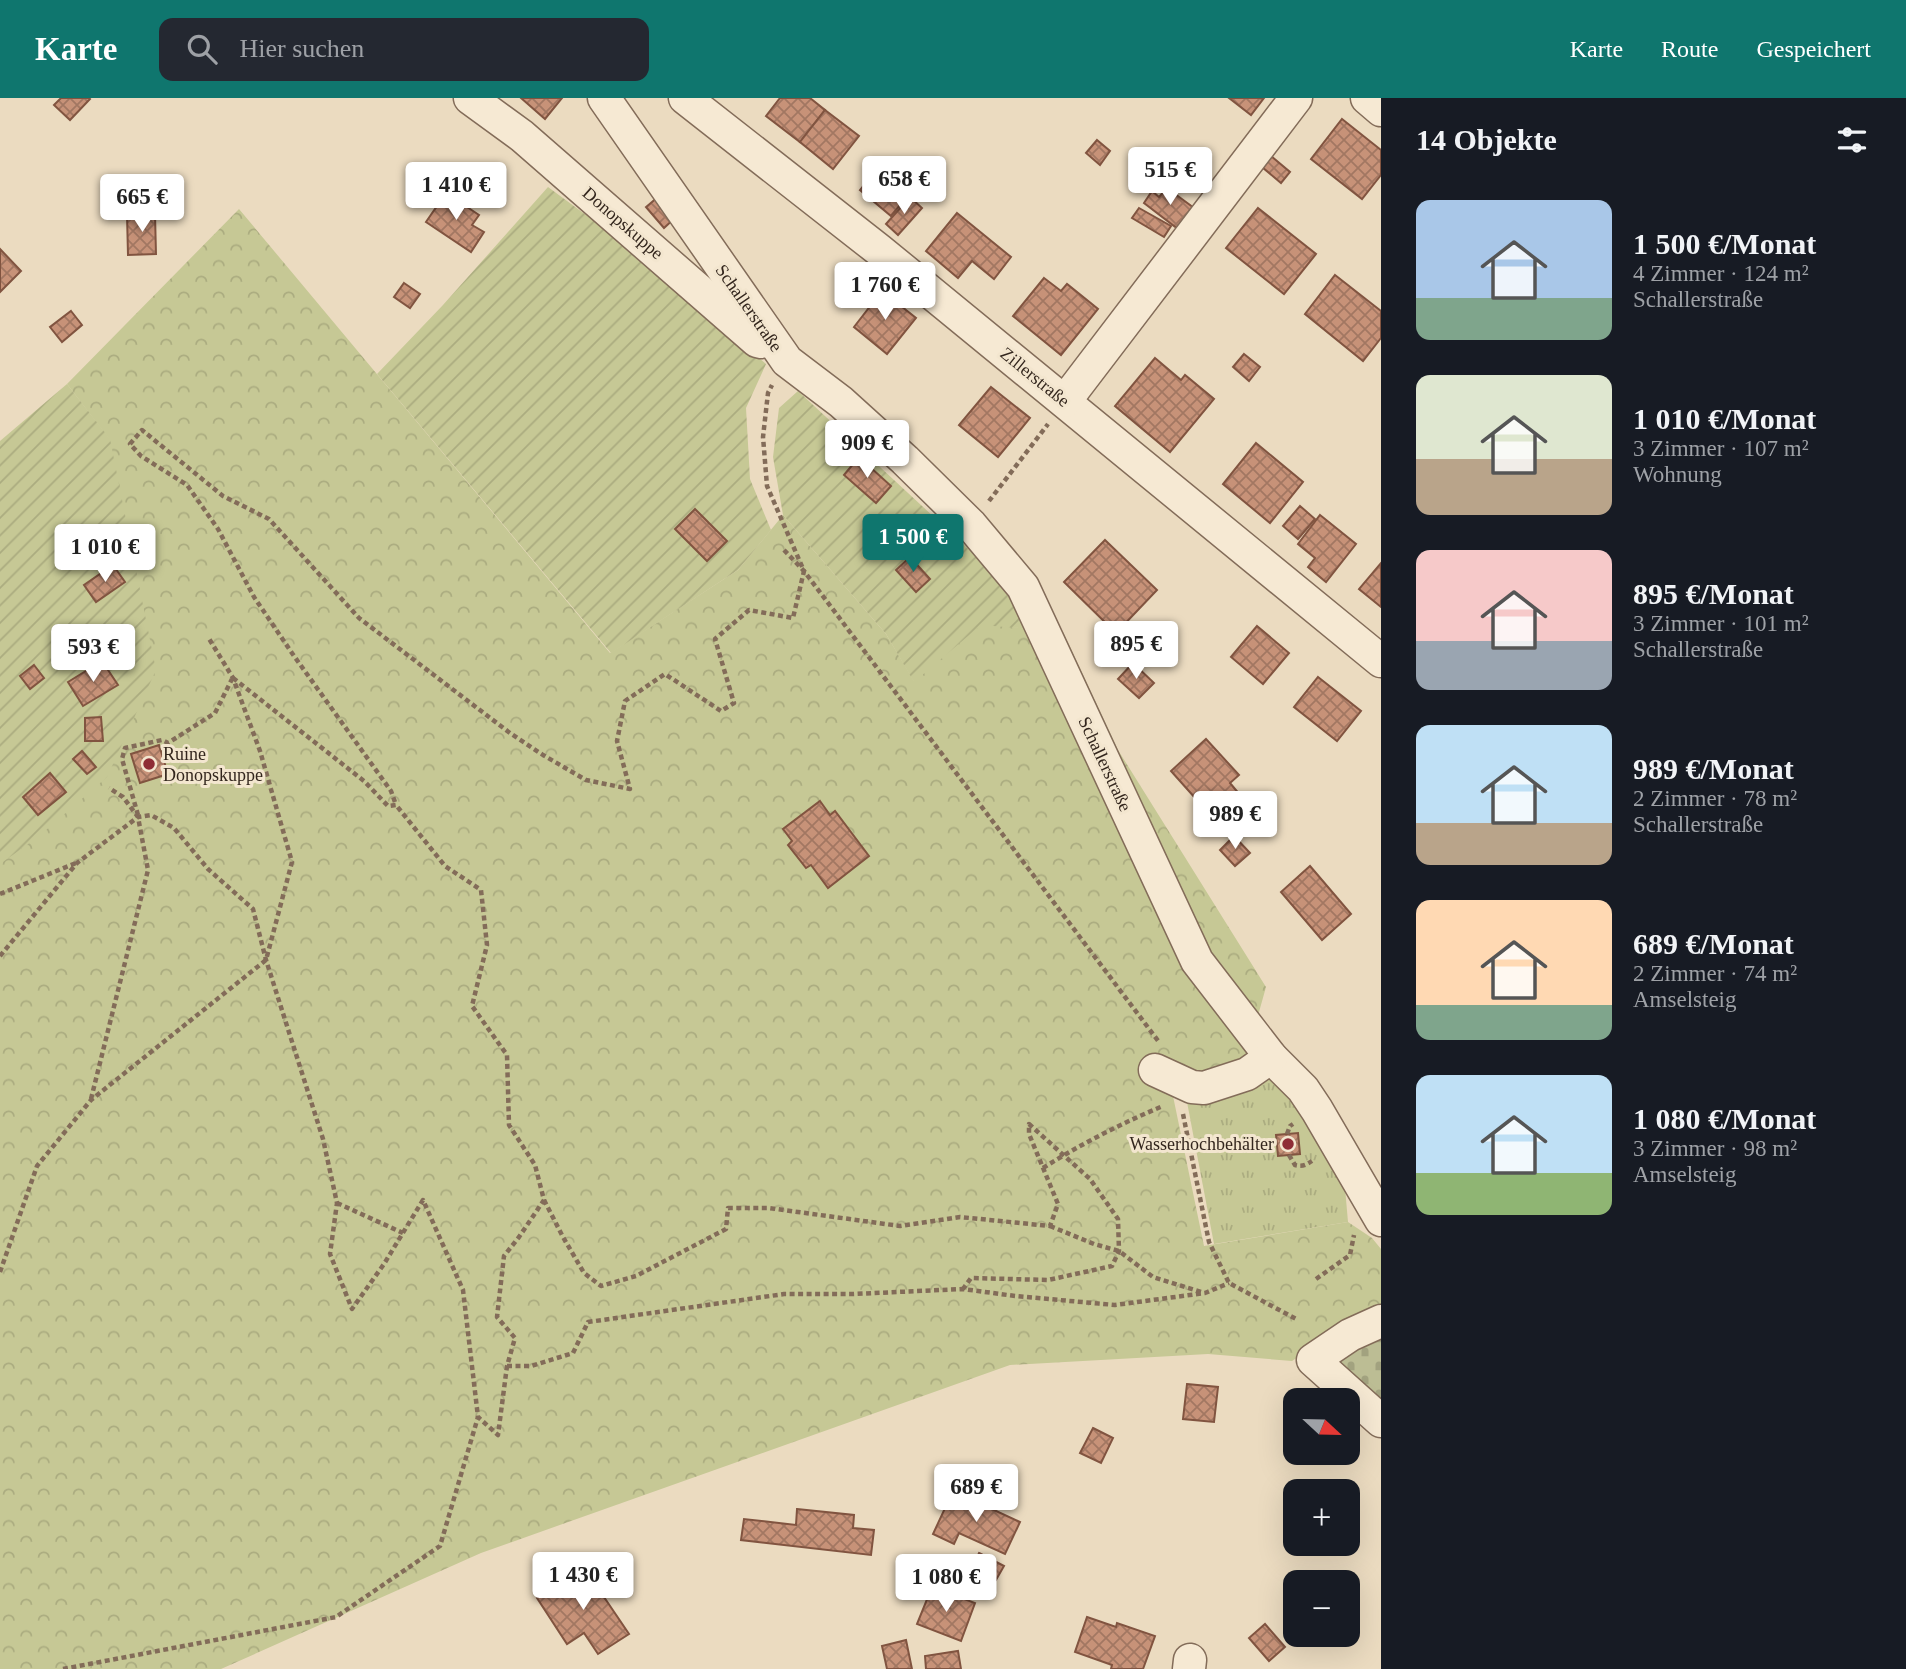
<!DOCTYPE html>
<html lang="de">
<meta charset="utf-8">
<style>
body{margin:0;font-family:Georgia,serif;background:#242831;color:#f1f3f6;height:100vh;display:flex;flex-direction:column;font-size:26px;white-space:nowrap}
*{box-sizing:border-box;margin:0}
p{font-size:23px;color:#9ea1a6}
.icon{flex:none;width:38px;height:38px;fill:none;stroke:currentColor;stroke-width:2;stroke-linecap:round;stroke-linejoin:round}
.map{position:relative;flex:1;overflow:hidden}
.side{display:flex;flex-direction:column;background:#171b24;width:525px}
.side>*{flex:none}
.needle{width:46px;rotate:112deg}
.controls{position:absolute;left:1283px;top:1290px;display:grid;gap:14px}
.controls a{display:grid;place-items:center;width:77px;height:77px;border-radius:14px;background:#171b24;box-shadow:0 7px 28px #0002;font-size:35px}
.price{position:absolute;translate:-50% -60px;padding:0 16px;border-radius:7px;background:#fff;color:#222;font-size:23px;line-height:46px;filter:drop-shadow(0 2px 4px #0008)}
.price::after{content:'';position:absolute;left:50%;top:42px;width:21px;height:16px;margin-left:-10px;background:inherit;clip-path:polygon(0 0,100% 0,50% 100%)}
.price.active{background:#0f766e;color:#fff}
ul{padding:0;list-style:none}
li{display:flex;align-items:center;gap:21px;height:175px;padding:0 35px}
li span{display:grid;place-items:center;flex:none;width:196px;height:140px;border-radius:14px;color:#555}
li>.icon{margin-inline-start:auto}
span .icon{width:84px;height:84px;fill:#fffc;stroke-width:1}
li b{font-size:30px}
h2{display:flex;justify-content:space-between;align-items:center;height:84px;padding:0 35px;font-size:30px}
header{display:flex;align-items:center;gap:42px;box-sizing:border-box;height:98px;padding:0 35px;background:#0f766e;color:#fff}
header strong{font-size:33px}
nav{display:flex;gap:38px;margin-inline-start:auto;font-size:24px}
.search{width:490px;height:63px;background:#242831;display:flex;align-items:center;gap:18px;box-sizing:border-box;padding:0 24px;border-radius:14px;color:#9ea1a6;font-size:26px}
main{display:flex;flex:1;min-height:0}
.map>svg:first-child{display:block}
.grass{fill:url(#grass-tufts)}
.forest{fill:url(#forest-crowns)}
.cemetery{fill:url(#cemetery-stones)}
.garden{fill:url(#garden-furrows)}
.building{fill:url(#building-cross-hatch);stroke:#815440;stroke-width:2}
.lines{fill:none;stroke-linecap:round;stroke-linejoin:round}
.minor-casing{stroke:#836c59;stroke-width:35}
.path{stroke:#836c59;stroke-width:4.5;stroke-dasharray:5 3.5;stroke-linecap:butt}
.minor{stroke:#f6e9d3;stroke-width:32}
.poi-dot{fill:#8f2d36;stroke:#f3e6cf;stroke-width:2.5}
.labels{text-anchor:middle;dominant-baseline:central;stroke-width:6;stroke-linejoin:round;paint-order:stroke}
.street-label{font-size:18px;fill:#33261d;stroke:#f3e6cf}
.poi-label{font-size:18px;fill:#33261d;stroke:#f3e6cf;text-anchor:start}
</style>
<header>
<strong>Karte</strong>
<div class="search"><svg class="icon" aria-label="search" viewBox="0 0 24 24"><circle cx="10" cy="10" r="6"/><path d="M15 15l6 6"/></svg>Hier suchen</div>
<nav><a>Karte</a><a>Route</a><a>Gespeichert</a></nav>
</header>
<main>
<div class="map">
<svg width="1381" height="1571" viewBox="0 0 1381 1571">
<defs>
<pattern id="grass-tufts" width="24" height="20" patternUnits="userSpaceOnUse" patternTransform="scale(1.75)"><rect width="24" height="20" fill="#c6c895"/><path d="M3 7l-1-3M5 7V3M7 7l1-3M15 17l-1-3M17 17v-4M19 17l1-3" fill="none" stroke="#abac80"/></pattern>
<pattern id="forest-crowns" width="20" height="18" patternUnits="userSpaceOnUse" patternTransform="scale(1.75)"><rect width="20" height="18" fill="#c6c895"/><path d="M2 6a3 3 0 1 1 6 0M12 15a3 3 0 1 1 6 0" fill="none" stroke="#abac80"/></pattern>
<pattern id="cemetery-stones" width="16" height="16" patternUnits="userSpaceOnUse" patternTransform="scale(1.75)"><rect width="16" height="16" fill="#bcbd94"/><path d="M2 7V4a2 2 0 0 1 4 0v3zM10 15v-3a2 2 0 0 1 4 0v3z" fill="#a2a27f"/></pattern>
<pattern id="garden-furrows" width="10" height="10" patternUnits="userSpaceOnUse" patternTransform="scale(1.75)"><rect width="10" height="10" fill="#c6c895"/><path d="M-1 1l2-2M0 10L10 0M9 11l2-2" fill="none" stroke="#abac80"/></pattern>
<pattern id="building-cross-hatch" width="8" height="8" patternUnits="userSpaceOnUse" patternTransform="scale(1.75)"><rect width="8" height="8" fill="#c79278"/><path d="M0 0l8 8M0 8l8-8" fill="none" stroke="#a27762"/></pattern>
</defs>
<rect width="100%" height="100%" fill="#ebdbc0"/>
<polygon class="grass" points="1269,979 1282,980 1343,1067 1348,1124 1214,1146 1187,1004"/>
<polygon class="forest" points="239,111 610,555 738,472 783,417 886,536 914,583 981,526 1063,534 1118,652 1266,889 1247,957 1173,998 1204,1148 1348,1124 1372,1140 1381,1151 1381,1209 1346,1227 1292,1263 1208,1256 1010,1267 481,1455 221,1571 0,1571 0,761 110,342 67,286"/>
<polygon class="cemetery" points="1381,1230 1381,1310 1331,1262"/>
<g class="garden">
<polygon points="548,89 620,142 766,266 746,310 750,381 771,432 738,472 611,555 377,276 443,207"/>
<polygon points="67,286 110,341 156,572 107,679 38,739 0,766 0,343"/>
<polygon points="798,293 990,471 1030,531 981,527 914,584 886,536 783,417 773,359 779,310"/>
</g>
<g class="building">
<polygon points="61,0 89,0 90,1 70,22 54,7"/>
<polygon points="521,0 562,0 545,21"/>
<polygon points="780,0 810,0 825,12 800,44 766,18"/>
<polygon points="1229,0 1264,0 1251,17"/>
<polygon points="825,12 859,38 833,71 800,44"/>
<polygon points="1342,21 1381,52 1381,77 1362,101 1311,61"/>
<polygon points="1097,42 1110,53 1100,67 1086,55"/>
<polygon points="1271,58 1290,74 1281,85 1262,69"/>
<polygon points="885,61 916,88 891,118 860,92"/>
<polygon points="1167,90 1194,110 1178,131 1144,105 1152,93 1159,99"/>
<polygon points="446,95 479,117 472,127 484,134 471,154 426,124"/>
<polygon points="658,99 676,119 664,130 646,109"/>
<polygon points="910,99 922,110 898,137 886,126"/>
<polygon points="1139,110 1171,128 1164,139 1132,120"/>
<polygon points="1258,110 1316,156 1284,196 1226,150"/>
<polygon points="957,115 1011,159 994,181 972,163 958,180 926,153"/>
<polygon points="155,116 156,156 128,157 127,117"/>
<polygon points="0,151 21,173 0,194"/>
<polygon points="1335,177 1381,213 1381,240 1363,263 1305,216"/>
<polygon points="1044,180 1061,193 1067,186 1098,211 1061,257 1013,218"/>
<polygon points="404,185 420,196 410,210 394,199"/>
<polygon points="882,193 916,220 887,256 854,229"/>
<polygon points="71,213 82,227 62,244 50,229"/>
<polygon points="1244,256 1260,269 1249,283 1233,269"/>
<polygon points="1155,260 1181,282 1185,277 1214,301 1170,354 1115,308"/>
<polygon points="991,289 1030,320 998,359 959,327"/>
<polygon points="1256,345 1303,384 1270,425 1223,386"/>
<polygon points="859,359 891,388 876,405 844,377"/>
<polygon points="1300,408 1315,421 1298,441 1283,428"/>
<polygon points="695,411 727,443 707,463 675,431"/>
<polygon points="1320,417 1356,446 1326,484 1308,469 1315,460 1298,446"/>
<polygon points="1105,442 1157,492 1116,535 1064,484"/>
<polygon points="910,459 930,481 916,494 896,472"/>
<polygon points="1381,465 1381,509 1359,491"/>
<polygon points="113,467 125,484 96,504 84,487"/>
<polygon points="1257,528 1289,555 1263,586 1231,559"/>
<polygon points="102,563 118,587 83,608 68,584"/>
<polygon points="1133,565 1154,585 1139,600 1118,581"/>
<polygon points="34,567 44,580 30,591 20,578"/>
<polygon points="1318,579 1361,613 1337,643 1294,609"/>
<polygon points="101,619 103,643 85,643 85,620"/>
<polygon points="1206,641 1239,677 1230,685 1240,697 1213,720 1171,673"/>
<polygon points="159,647 168,676 140,685 131,656"/>
<polygon points="82,653 96,669 87,676 73,661"/>
<polygon points="50,675 66,694 38,717 23,699"/>
<polygon points="820,703 830,717 835,713 869,758 828,790 811,767 806,770 788,747 792,743 783,731"/>
<polygon points="1234,738 1250,755 1235,768 1220,752"/>
<polygon points="1310,768 1351,816 1322,842 1281,794"/>
<polygon points="1298,1035 1300,1056 1278,1058 1276,1037"/>
<polygon points="1187,1286 1218,1289 1214,1324 1183,1321"/>
<polygon points="1093,1330 1113,1340 1101,1365 1080,1355"/>
<polygon points="953,1393 1020,1424 1005,1456 959,1435 954,1446 933,1436"/>
<polygon points="797,1411 854,1417 853,1430 874,1432 871,1457 741,1442 744,1421 796,1427"/>
<polygon points="979,1455 1004,1468 996,1482 972,1470"/>
<polygon points="583,1468 629,1536 598,1556 584,1535 567,1546 537,1500"/>
<polygon points="932,1489 975,1505 961,1543 917,1526"/>
<polygon points="1087,1519 1116,1529 1117,1525 1155,1538 1143,1571 1111,1571 1112,1567 1075,1554"/>
<polygon points="1265,1526 1285,1549 1269,1563 1249,1540"/>
<polygon points="906,1542 912,1571 887,1571 882,1548"/>
<polygon points="958,1553 961,1571 926,1571 925,1558"/>
</g>
<g class="lines">
<defs>
<g id="minor">
<polyline points="470,0 522,38 757,243 761,244"/>
<polyline points="604,0 787,263 841,304 905,362 971,427 1023,489 1197,863 1271,959 1303,991 1317,1012 1381,1122"/>
<polyline points="685,0 879,152 1381,563"/>
<polyline points="1367,0 1381,12"/>
<polyline points="1065,303 1296,0"/>
<polyline points="1155,972 1192,989 1204,990 1247,976 1271,959"/>
<polyline points="1381,1223 1350,1237 1313,1262 1381,1323"/>
<polyline points="1189,1571 1190,1562"/>
</g>
</defs>
<use href="#minor" class="minor-casing"/>
<g class="path">
<polyline points="989,403 1048,326"/>
<polyline points="784,452 804,473 1159,944"/>
<polyline points="233,580 364,683 388,708 396,707 391,693 294,558 254,499 218,431 187,387 141,358 130,346 142,332 223,398 269,421 359,520 510,635 543,657 586,682 630,691 617,643 625,603 665,576 721,613 734,605 715,541 749,512 793,520 804,473 767,388 763,339 768,295 772,287"/>
<polyline points="138,717 122,661 125,650 162,642 168,645 215,615 232,581"/>
<polyline points="0,796 76,765"/>
<polyline points="0,858 77,765 138,719 151,717 174,730 208,771 253,811 266,862 323,1041 337,1105 330,1156 352,1211 384,1166 423,1102 463,1192 478,1319 498,1337 507,1268 515,1240 497,1219 504,1158 519,1139 544,1102 535,1067 509,1027 507,957 472,908 487,847 481,792 445,768 396,707"/>
<polyline points="91,1001 148,772 138,719 123,699 109,690"/>
<polyline points="1183,1016 1209,1144 1229,1185 1298,1222"/>
<polyline points="1287,1036 1290,1028 1293,1026"/>
<path d="M1289 1057 1295 1067C1302 1069 1306 1067 1312 1063"/>
<path d="M1043 1070C1081 1046 1122 1025 1163 1008"/>
<polyline points="544,1102 563,1139 584,1175 601,1188 636,1178 726,1131 728,1110 769,1110 900,1128 960,1119 1050,1128 1058,1106 1029,1036 1029,1026 1090,1081 1118,1121 1119,1153 1112,1168 1048,1182 971,1180 963,1191"/>
<polyline points="337,1105 403,1135"/>
<polyline points="1050,1128 1094,1146 1119,1153 1153,1179 1201,1194"/>
<polyline points="0,1174 37,1068 91,1002 266,862 292,764 260,653 233,580 208,539"/>
<polyline points="1316,1181 1350,1157 1354,1137"/>
<polyline points="507,1268 531,1268 573,1255 588,1224 784,1196 853,1196 963,1191 1015,1198 1115,1207 1205,1195 1229,1185"/>
<polyline points="63,1571 336,1519 440,1448 478,1319"/>
</g>
<use href="#minor" class="minor"/>
</g>
<g class="poi-dot">
<circle cx="149" cy="666" r="7"/>
<circle cx="1288" cy="1046" r="7"/>
</g>
<g class="labels">
<g class="street-label">
<text transform="translate(623 125) rotate(41)">Donopskuppe</text>
<text transform="translate(749 210) rotate(55)">Schallerstraße</text>
<text transform="translate(1035 279) rotate(39)">Zillerstraße</text>
<text transform="translate(1105 666) rotate(65)">Schallerstraße</text>
</g>
<g class="poi-label">
<text x="163" y="656">Ruine<tspan x="163" dy="21">Donopskuppe</tspan></text>
<text x="1274" y="1046" text-anchor="end">Wasserhochbehälter</text>
</g>
</g>
</svg>
<div class="controls">
<a><svg class="needle" viewBox="-14 -14 28 28"><path d="M0-13l5 13h-10z" fill="#e53935"/><path d="M0 13l5-13h-10z" fill="#9ea1a6"/></svg></a>
<a>+</a>
<a>−</a>
</div>
<b class="price" style="left:1170px;top:109px">515 €</b>
<b class="price" style="left:904px;top:118px">658 €</b>
<b class="price" style="left:456px;top:124px">1 410 €</b>
<b class="price" style="left:142px;top:136px">665 €</b>
<b class="price" style="left:885px;top:224px">1 760 €</b>
<b class="price" style="left:867px;top:382px">909 €</b>
<b class="price active" style="left:913px;top:476px">1 500 €</b>
<b class="price" style="left:105px;top:486px">1 010 €</b>
<b class="price" style="left:1136px;top:583px">895 €</b>
<b class="price" style="left:93px;top:586px">593 €</b>
<b class="price" style="left:1235px;top:753px">989 €</b>
<b class="price" style="left:976px;top:1426px">689 €</b>
<b class="price" style="left:583px;top:1514px">1 430 €</b>
<b class="price" style="left:946px;top:1516px">1 080 €</b>
</div>
<section class="side">
<h2>14 Objekte<svg class="icon" aria-label="filters" viewBox="0 0 24 24"><path d="M4 7h16M4 17h16"/><circle cx="9" cy="7" r="2"/><circle cx="15" cy="17" r="2"/></svg></h2>
<ul>
<li><span style="background:linear-gradient(#a9c7e8 70%,#7fa58c 0)"><svg class="icon" aria-label="home" viewBox="0 0 24 24"><path d="M3 11l9-7 9 7M6 9v11h12V9"/></svg></span><div><b>1 500 €/Monat</b><p>4 Zimmer · 124 m²</p><p>Schallerstraße</p></div></li>
<li><span style="background:linear-gradient(#dfe7d0 60%,#b9a48a 0)"><svg class="icon" aria-label="home" viewBox="0 0 24 24"><path d="M3 11l9-7 9 7M6 9v11h12V9"/></svg></span><div><b>1 010 €/Monat</b><p>3 Zimmer · 107 m²</p><p>Wohnung</p></div></li>
<li><span style="background:linear-gradient(#f6c9c9 65%,#9aa5b1 0)"><svg class="icon" aria-label="home" viewBox="0 0 24 24"><path d="M3 11l9-7 9 7M6 9v11h12V9"/></svg></span><div><b>895 €/Monat</b><p>3 Zimmer · 101 m²</p><p>Schallerstraße</p></div></li>
<li><span style="background:linear-gradient(#bfe0f5 70%,#b9a48a 0)"><svg class="icon" aria-label="home" viewBox="0 0 24 24"><path d="M3 11l9-7 9 7M6 9v11h12V9"/></svg></span><div><b>989 €/Monat</b><p>2 Zimmer · 78 m²</p><p>Schallerstraße</p></div></li>
<li><span style="background:linear-gradient(#ffd9b3 75%,#7fa58c 0)"><svg class="icon" aria-label="home" viewBox="0 0 24 24"><path d="M3 11l9-7 9 7M6 9v11h12V9"/></svg></span><div><b>689 €/Monat</b><p>2 Zimmer · 74 m²</p><p>Amselsteig</p></div></li>
<li><span style="background:linear-gradient(#bfe0f5 70%,#8fb573 0)"><svg class="icon" aria-label="home" viewBox="0 0 24 24"><path d="M3 11l9-7 9 7M6 9v11h12V9"/></svg></span><div><b>1 080 €/Monat</b><p>3 Zimmer · 98 m²</p><p>Amselsteig</p></div></li>
</ul>
</section>
</main>
